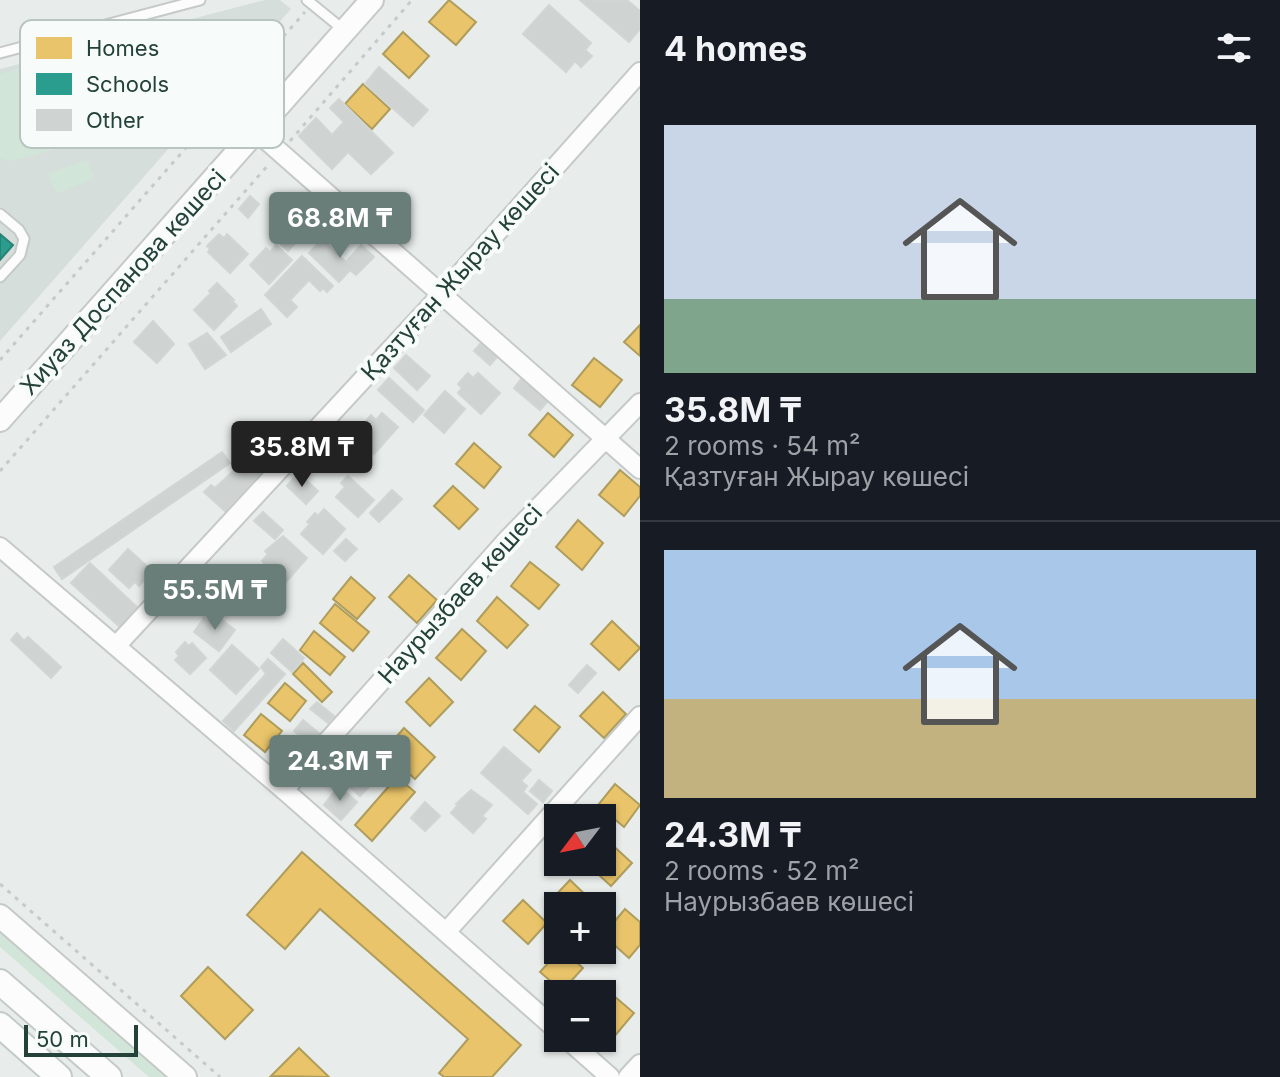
<!DOCTYPE html>
<meta charset="utf-8">
<style>
body{margin:0;font-family:Inter,sans-serif;background:#20242c;color:#f1f3f6;height:100vh;display:flex;flex-direction:column;font-size:30px;white-space:nowrap}
*{box-sizing:border-box;margin:0}
p{font-size:26px;color:#9ea1a6}
.icon{flex:none;width:44px;height:44px;fill:none;stroke:currentColor;stroke-width:2;stroke-linecap:round;stroke-linejoin:round}
.map{position:relative;flex:1;overflow:hidden}
.details{display:flex;flex-direction:column;background:#171b24;width:640px}
.details>*{flex:none}
.needle{width:52px;rotate:238deg}
.fabs{position:absolute;left:544px;top:804px;display:grid;gap:16px}
.fabs a{display:grid;place-items:center;width:72px;height:72px;border-radius:0px;background:#171b24;box-shadow:0 2px 6px #0004;font-size:40px}
.scale{position:absolute;left:24px;bottom:20px;width:114px;box-sizing:border-box;padding-left:8px;border:4px solid #24423a;border-top:0;font-size:22px;line-height:28px;white-space:nowrap;color:#24423a;-webkit-text-stroke:6px #f7fbf9;paint-order:stroke}
.price{position:absolute;translate:-50% -68px;padding:0 18px;border-radius:8px;background:#697e78;color:#fff;font-size:26px;line-height:52px;filter:drop-shadow(0 2px 4px #0008)}
.price::after{content:'';position:absolute;left:50%;top:48px;width:24px;height:18px;margin-left:-12px;background:inherit;clip-path:polygon(0 0,100% 0,50% 100%)}
.price.selected{background:#222;color:#fff}
ul{padding:0;list-style:none}
li{display:grid;align-content:center;gap:16px;height:424px;padding:0 24px}
li+li{border-top:2px solid #363941}
li span{display:grid;place-items:center;height:248px;border-radius:0px;color:#555}
li>.icon{margin-inline-start:auto}
span .icon{width:144px;height:144px;fill:#fffc;stroke-width:1}
li b{font-size:34px}
h2{display:flex;justify-content:space-between;align-items:center;height:96px;padding:0 24px;font-size:34px}
main{display:flex;flex:1;min-height:0}
.map>svg:first-child{display:block}
.built{fill:#d6dedb}
.green{fill:#d1e6d8}
.homes{fill:#e9c46a;stroke:#ae9d5c;stroke-width:2}
.schools{fill:#2a9d8f;stroke:#288276;stroke-width:2}
.building{fill:#cfd4d2;stroke:#d1d6d4;stroke-width:2}
.lines{fill:none;stroke-linecap:round;stroke-linejoin:round}
.service-casing{stroke:#c5cac8;stroke-width:13}
.minor-casing{stroke:#c5cac8;stroke-width:22}
.tertiary-casing{stroke:#c5cac8;stroke-width:26}
.secondary-casing{stroke:#c3cbc8;stroke-width:28}
.path{stroke:#c3ccca;stroke-width:3;stroke-dasharray:4 6;stroke-linecap:butt}
.service{stroke:#fcfcfc;stroke-width:9}
.minor{stroke:#fcfcfc;stroke-width:18}
.tertiary{stroke:#fcfcfc;stroke-width:22}
.secondary{stroke:#fcfcfc;stroke-width:24}
.labels{text-anchor:middle;dominant-baseline:central;stroke-width:8;stroke-linejoin:round;paint-order:stroke}
.street-label{font-size:24px;fill:#24423a;stroke:#f7fbf9}
.key{fill:#f7fbf9;stroke:#b8c4c0;stroke-width:2}
.key-label{font-size:22px;fill:#24423a}
</style>
<main>
<div class="map">
<svg width="640" height="1077" viewBox="0 0 640 1077">
<rect width="100%" height="100%" fill="#e8edeb"/>
<polygon class="built" points="265,0 280,0 291,9 0,341 0,69"/>
<g class="green">
<path d="M197 21 201 36 164 47C185 64 180 76 178 102L159 121 11 161 0 158V74Z"/>
<polygon points="87,160 94,179 56,193 48,174"/>
<polygon points="0,924 175,1077 149,1077 0,947"/>
</g>
<g class="homes">
<polygon points="449,0 476,22 456,45 429,22"/>
<polygon points="403,32 429,56 409,78 383,54"/>
<polygon points="363,84 390,109 372,129 345,104"/>
<polygon points="640,325 640,356 624,342"/>
<polygon points="594,358 622,380 600,407 572,385"/>
<polygon points="548,413 573,435 554,457 529,435"/>
<polygon points="474,443 501,467 484,488 456,464"/>
<polygon points="620,470 640,487 640,496 624,516 599,495"/>
<polygon points="453,486 478,509 459,529 434,506"/>
<polygon points="578,520 603,543 582,570 556,547"/>
<polygon points="530,562 559,585 539,609 511,586"/>
<polygon points="409,575 437,600 417,623 389,597"/>
<polygon points="351,577 375,598 357,619 333,599"/>
<polygon points="497,597 528,625 507,648 477,621"/>
<polygon points="335,604 369,632 353,651 320,623"/>
<polygon points="612,621 640,648 619,670 591,644"/>
<polygon points="462,629 486,651 461,680 436,658"/>
<polygon points="314,631 345,657 330,675 300,650"/>
<polygon points="303,663 332,692 322,702 293,674"/>
<polygon points="429,678 453,702 430,726 406,702"/>
<polygon points="285,683 306,701 290,721 268,703"/>
<polygon points="603,692 626,714 604,738 580,716"/>
<polygon points="535,706 560,727 539,752 514,730"/>
<polygon points="261,714 282,731 265,752 244,735"/>
<polygon points="404,728 435,757 415,779 384,751"/>
<polygon points="397,777 415,792 372,841 355,825"/>
<polygon points="615,784 640,805 624,827 598,805"/>
<polygon points="608,841 632,863 611,886 587,864 602,862 602,848"/>
<polygon points="302,852 521,1045 492,1077 444,1077 439,1073 468,1039 320,909 285,949 247,915"/>
<polygon points="570,880 592,901 588,906 558,907 551,900"/>
<polygon points="523,900 547,923 528,944 503,921"/>
<polygon points="625,909 640,922 640,945 629,958 603,935"/>
<polygon points="560,950 563,950 583,968 562,991 540,972"/>
<polygon points="208,967 253,1010 225,1039 181,996"/>
<polygon points="607,990 634,1013 613,1038 602,1028 602,997"/>
<polygon points="299,1048 329,1077 271,1076"/>
</g>
<polygon class="schools" points="0,234 13,245 0,260"/>
<g class="building">
<polygon points="580,0 627,0 640,11 640,29 629,42"/>
<polygon points="549,5 591,43 585,50 592,56 581,67 575,61 566,72 523,34"/>
<polygon points="379,67 428,110 413,126 365,84"/>
<polygon points="339,99 393,153 371,174 348,152 332,169 299,136 316,118 332,135 344,122 330,108"/>
<polygon points="250,196 259,204 248,218 239,209"/>
<polygon points="308,198 327,214 312,231 293,213 296,210 293,207 300,199 304,203"/>
<polygon points="284,218 303,234 288,251 270,234"/>
<polygon points="219,234 224,238 227,234 248,254 230,273 208,252 210,249 207,246"/>
<polygon points="322,239 346,262 361,245 374,257 356,275 350,270 339,282 309,253"/>
<polygon points="276,245 292,260 269,284 250,265 266,248 270,252"/>
<polygon points="302,256 333,286 327,292 323,288 320,291 309,280 290,300 297,307 287,317 265,295"/>
<polygon points="217,283 234,300 232,301 237,306 214,330 194,310 211,293 209,291"/>
<polygon points="261,309 271,324 231,352 221,337"/>
<polygon points="153,321 174,344 157,363 134,342"/>
<polygon points="207,333 226,355 205,369 189,344"/>
<polygon points="481,343 497,357 490,365 474,351"/>
<polygon points="406,355 430,376 417,390 394,368"/>
<polygon points="468,373 473,378 478,373 500,393 481,414 458,393 462,388 458,384"/>
<polygon points="389,378 424,410 413,422 378,390"/>
<polygon points="522,378 548,401 540,410 514,388"/>
<polygon points="445,391 465,409 444,433 424,415"/>
<polygon points="382,413 398,427 374,454 356,438 366,426 364,423 371,415 376,420"/>
<polygon points="333,434 359,457 354,463 327,441"/>
<polygon points="272,445 280,453 226,512 204,492 211,485 215,488 255,451 261,456"/>
<polygon points="222,452 230,463 62,579 54,567"/>
<polygon points="298,473 318,491 306,504 287,486"/>
<polygon points="348,476 374,500 358,517 336,497 345,487 341,483"/>
<polygon points="392,490 402,499 379,522 370,513"/>
<polygon points="324,509 345,529 323,554 301,534 310,524 307,522 315,513 318,516"/>
<polygon points="263,512 283,530 275,539 254,521"/>
<polygon points="283,536 307,558 285,583 262,561 268,554 265,551"/>
<polygon points="346,539 357,549 345,561 334,551"/>
<polygon points="128,549 148,567 144,572 148,576 139,586 135,582 129,588 109,570"/>
<polygon points="90,563 138,608 120,627 71,583"/>
<polygon points="214,614 235,630 219,651 194,632 204,618 208,621"/>
<polygon points="17,633 24,641 28,637 61,667 51,678 11,640"/>
<polygon points="283,639 304,658 292,672 271,653"/>
<polygon points="185,642 189,646 192,643 206,658 190,674 175,660 179,656 176,652"/>
<polygon points="232,645 259,669 236,694 210,670"/>
<polygon points="268,659 285,674 234,731 223,721 266,674 261,667"/>
<polygon points="587,665 596,673 578,693 569,685"/>
<polygon points="317,702 334,716 328,723 310,709"/>
<polygon points="303,720 320,734 310,745 294,731"/>
<polygon points="282,738 301,754 293,763 274,747"/>
<polygon points="504,747 531,770 521,781 527,786 523,792 537,804 528,814 481,773"/>
<polygon points="358,754 364,759 367,755 377,764 373,768 381,774 360,796 340,778 338,770 344,764 349,764"/>
<polygon points="539,780 552,791 543,802 530,791"/>
<polygon points="339,786 357,802 341,820 324,805"/>
<polygon points="471,790 492,805 482,816 486,819 473,833 451,813 458,805 456,804"/>
<polygon points="425,802 440,816 425,831 411,818"/>
</g>
<g class="lines">
<defs>
<g id="service">
<polyline points="307,0 345,31"/>
<polyline points="0,53 200,0"/>
<polyline points="0,214 19,230 24,239 20,255 0,277"/>
</g>
<g id="minor">
<polyline points="248,124 640,469"/>
<polyline points="0,547 284,790 558,1031"/>
<polyline points="116,646 442,294 640,72"/>
<polyline points="284,790 507,540 640,403"/>
<polyline points="447,931 640,716"/>
<polyline points="566,1038 610,1077"/>
<polyline points="628,1077 640,1064"/>
</g>
<g id="tertiary">
<polyline points="0,420 372,0"/>
<polyline points="0,916 185,1077"/>
</g>
<g id="secondary">
<polyline points="0,982 109,1077"/>
<polyline points="0,1025 59,1077"/>
</g>
</defs>
<use href="#service" class="service-casing"/>
<use href="#minor" class="minor-casing"/>
<use href="#tertiary" class="tertiary-casing"/>
<use href="#secondary" class="secondary-casing"/>
<g class="path">
<polyline points="290,141 412,0"/>
<polyline points="0,360 305,12"/>
<polyline points="0,471 269,164"/>
<polyline points="0,884 220,1077"/>
</g>
<use href="#service" class="service"/>
<use href="#minor" class="minor"/>
<use href="#tertiary" class="tertiary"/>
<use href="#secondary" class="secondary"/>
</g>
<g class="labels">
<g class="street-label">
<text transform="translate(460 272) rotate(-48)">Қазтуған Жырау көшесі</text>
<text transform="translate(123 282) rotate(-48)">Хиуаз Доспанова көшесі</text>
<text transform="translate(460 594) rotate(-48)">Наурызбаев көшесі</text>
</g>
</g>
<rect x="20" y="20" width="264" height="128" rx="12" class="key"/>
<rect x="36" y="37" width="36" height="22" fill="#e9c46a"/>
<rect x="36" y="73" width="36" height="22" fill="#2a9d8f"/>
<rect x="36" y="109" width="36" height="22" fill="#cfd4d2"/>
<g class="key-label">
<text x="86" y="56">Homes</text>
<text x="86" y="92">Schools</text>
<text x="86" y="128">Other</text>
</g>
</svg>
<div class="fabs">
<a><svg class="needle" viewBox="-14 -14 28 28"><path d="M0-13l5 13h-10z" fill="#e53935"/><path d="M0 13l5-13h-10z" fill="#9ea1a6"/></svg></a>
<a>+</a>
<a>−</a>
</div>
<div class="scale">50 m</div>
<b class="price" style="left:340px;top:260px">68.8M ₸</b>
<b class="price selected" style="left:302px;top:489px">35.8M ₸</b>
<b class="price" style="left:215px;top:632px">55.5M ₸</b>
<b class="price" style="left:340px;top:803px">24.3M ₸</b>
</div>
<section class="details">
<h2>4 homes<svg class="icon" aria-label="filters" viewBox="0 0 24 24"><path d="M4 7h16M4 17h16"/><circle cx="9" cy="7" r="2"/><circle cx="15" cy="17" r="2"/></svg></h2>
<ul>
<li><span style="background:linear-gradient(#c9d6e8 70%,#7fa58c 0)"><svg class="icon" aria-label="home" viewBox="0 0 24 24"><path d="M3 11l9-7 9 7M6 9v11h12V9"/></svg></span><div><b>35.8M ₸</b><p>2 rooms · 54 m²</p><p>Қазтуған Жырау көшесі</p></div></li>
<li><span style="background:linear-gradient(#a9c7e8 60%,#c2b280 0)"><svg class="icon" aria-label="home" viewBox="0 0 24 24"><path d="M3 11l9-7 9 7M6 9v11h12V9"/></svg></span><div><b>24.3M ₸</b><p>2 rooms · 52 m²</p><p>Наурызбаев көшесі</p></div></li>
</ul>
</section>
</main>
